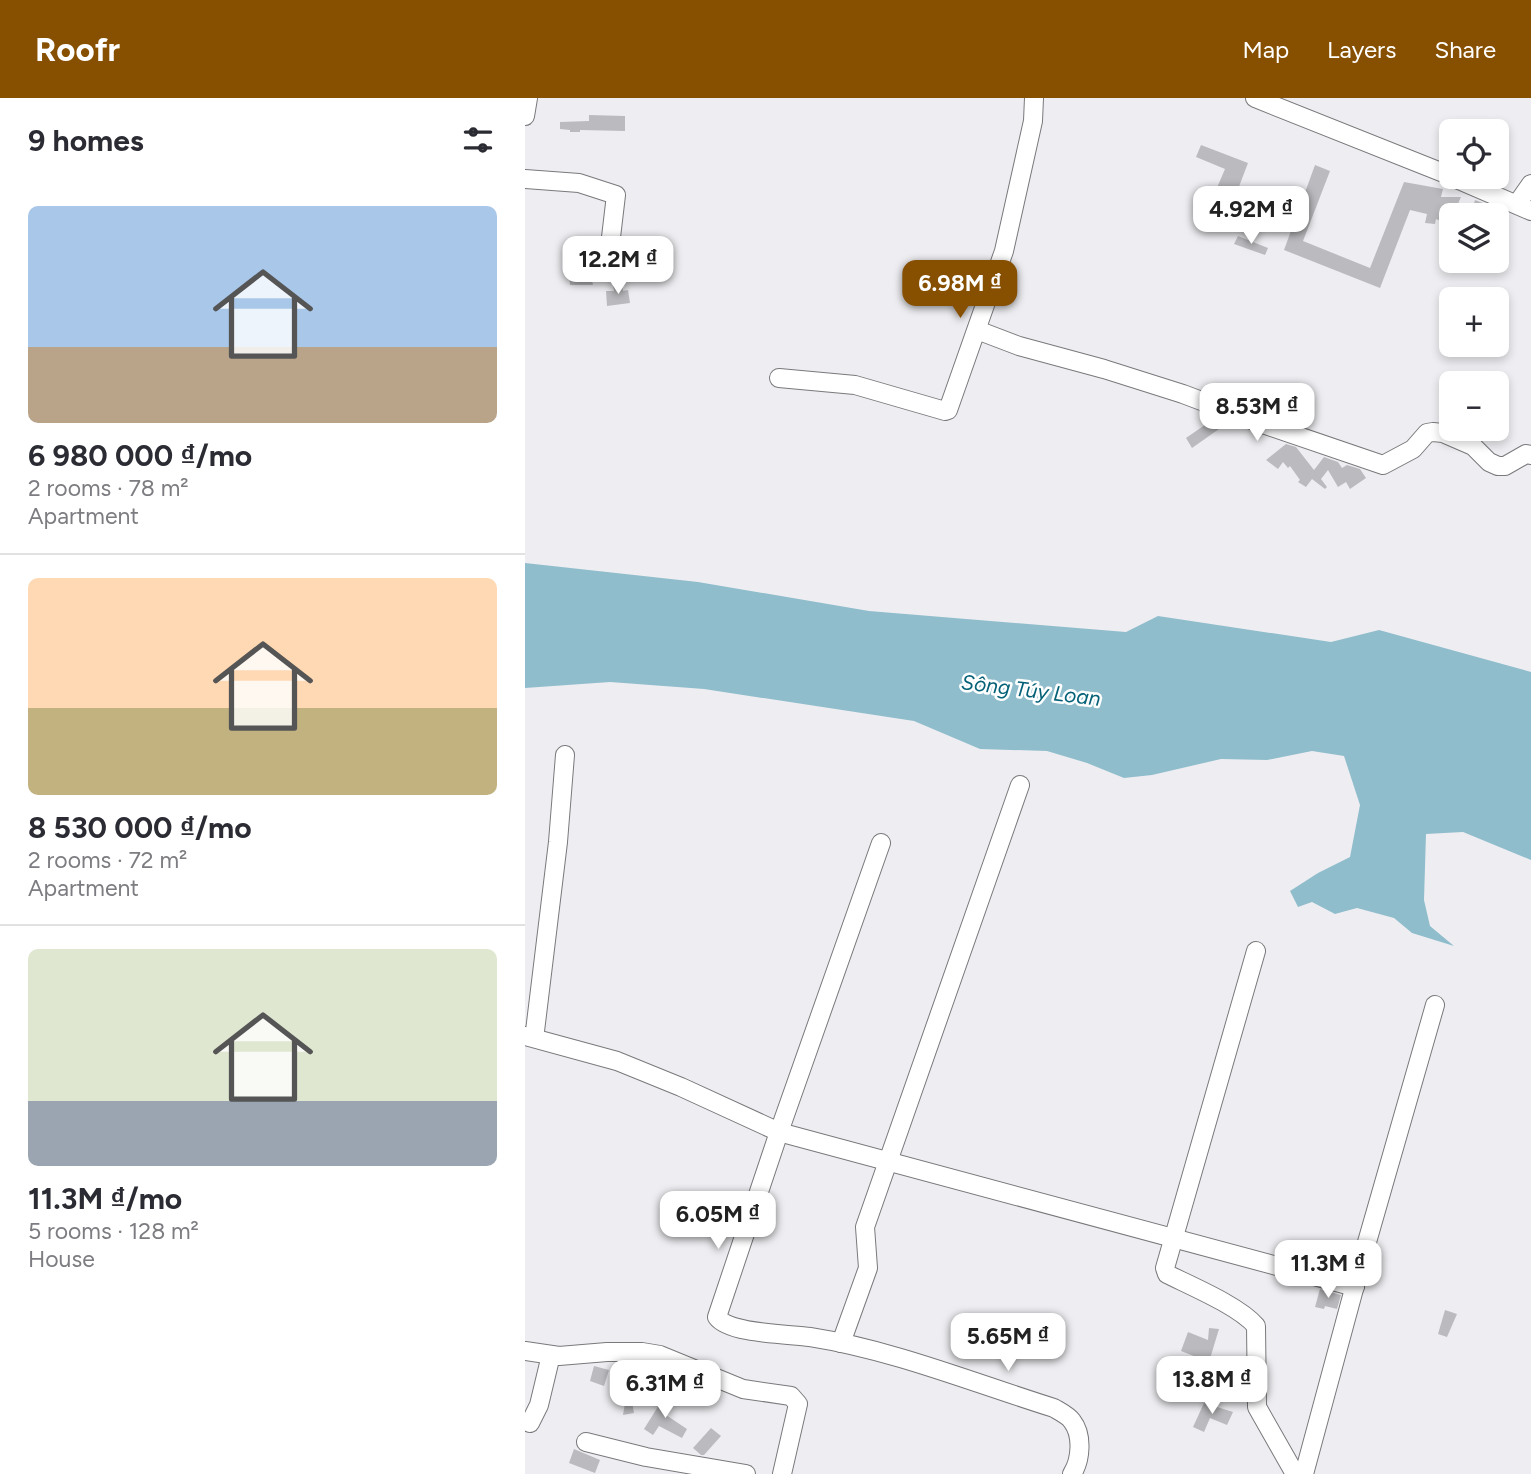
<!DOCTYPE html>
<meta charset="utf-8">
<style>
body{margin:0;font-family:Figtree,sans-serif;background:#f7f7f7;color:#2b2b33;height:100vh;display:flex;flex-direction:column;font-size:26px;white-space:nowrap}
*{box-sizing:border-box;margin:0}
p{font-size:23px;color:#7c7c81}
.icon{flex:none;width:38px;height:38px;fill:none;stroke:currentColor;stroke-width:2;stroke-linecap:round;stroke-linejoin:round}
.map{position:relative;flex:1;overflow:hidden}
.drawer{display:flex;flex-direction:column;background:#fff;width:525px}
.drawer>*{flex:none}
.fabs{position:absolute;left:914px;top:21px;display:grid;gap:14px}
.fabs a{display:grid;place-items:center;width:70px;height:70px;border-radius:10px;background:#fff;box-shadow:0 4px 10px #0003;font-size:35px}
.price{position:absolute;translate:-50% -60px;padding:0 16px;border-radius:14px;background:#fff;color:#222;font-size:23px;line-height:46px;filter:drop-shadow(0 2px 4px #0008)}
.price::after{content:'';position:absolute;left:50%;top:42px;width:21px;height:16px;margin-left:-10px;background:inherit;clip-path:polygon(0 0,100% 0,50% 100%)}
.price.current{background:#874f00;color:#fff}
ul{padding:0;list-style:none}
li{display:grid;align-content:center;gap:14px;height:371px;padding:0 28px}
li+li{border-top:2px solid #e1e1e2}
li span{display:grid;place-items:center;height:217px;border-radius:10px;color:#555}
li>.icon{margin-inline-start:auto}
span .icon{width:126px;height:126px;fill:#fffc;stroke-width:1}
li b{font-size:30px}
h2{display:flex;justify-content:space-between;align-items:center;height:84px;padding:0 28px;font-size:30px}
header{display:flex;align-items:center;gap:42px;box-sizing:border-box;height:98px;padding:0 35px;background:#874f00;color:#fff}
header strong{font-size:33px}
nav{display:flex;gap:38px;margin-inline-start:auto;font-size:24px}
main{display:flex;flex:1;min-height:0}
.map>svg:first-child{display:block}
.water{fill:#90bdcc}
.building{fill:#bbbbbf}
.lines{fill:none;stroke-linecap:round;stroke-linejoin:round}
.minor-casing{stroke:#79797c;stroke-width:20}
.minor{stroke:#fff;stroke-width:18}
.labels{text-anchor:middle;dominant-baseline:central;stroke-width:5;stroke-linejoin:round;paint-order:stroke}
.water-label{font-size:21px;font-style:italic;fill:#056177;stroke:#fff}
</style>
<header>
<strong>Roofr</strong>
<nav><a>Map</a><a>Layers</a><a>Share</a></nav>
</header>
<main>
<section class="drawer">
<h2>9 homes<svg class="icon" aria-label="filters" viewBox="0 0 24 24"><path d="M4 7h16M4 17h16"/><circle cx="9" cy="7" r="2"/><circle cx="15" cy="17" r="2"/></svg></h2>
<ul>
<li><span style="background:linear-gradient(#a9c7e8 65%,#b9a48a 0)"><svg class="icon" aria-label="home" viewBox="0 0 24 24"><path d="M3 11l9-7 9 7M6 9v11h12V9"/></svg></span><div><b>6 980 000 ₫/mo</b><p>2 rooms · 78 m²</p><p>Apartment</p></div></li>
<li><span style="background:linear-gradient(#ffd9b3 60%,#c2b280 0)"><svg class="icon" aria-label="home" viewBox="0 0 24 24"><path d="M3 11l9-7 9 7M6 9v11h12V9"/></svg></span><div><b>8 530 000 ₫/mo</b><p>2 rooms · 72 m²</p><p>Apartment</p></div></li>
<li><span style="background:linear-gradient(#dfe7d0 70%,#9aa5b1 0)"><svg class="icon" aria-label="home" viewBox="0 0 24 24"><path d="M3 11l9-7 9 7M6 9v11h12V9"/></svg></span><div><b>11.3M ₫/mo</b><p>5 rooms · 128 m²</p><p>House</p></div></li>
</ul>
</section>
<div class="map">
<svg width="1006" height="1376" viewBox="0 0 1006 1376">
<rect width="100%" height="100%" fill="#eeeef2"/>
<polygon class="water" points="0,465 173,484 344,513 601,534 633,518 806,544 854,532 1006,574 1006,762 938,734 901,736 899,802 905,828 929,848 887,835 869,820 832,810 810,816 787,804 773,809 765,793 793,775 825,759 835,707 819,658 787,653 742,662 696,661 627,677 599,680 562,665 522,653 455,651 389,623 179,591 85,584 0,590"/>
<g class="building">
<polygon points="64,17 100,18 100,33 55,32 55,34 45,34 45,32 35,31 35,24 64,23"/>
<polygon points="676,47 723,65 710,99 691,92 700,71 671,59"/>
<polygon points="790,67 805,73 778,143 845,170 879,84 918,91 916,99 936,99 928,117 926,117 924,127 911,121 910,126 900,125 902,116 885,112 855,190 759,152"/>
<polygon points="950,102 971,110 970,117 946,117"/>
<polygon points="713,138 743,150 740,157 709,146"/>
<polygon points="64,168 68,187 45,187 44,176 49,176 48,172"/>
<polygon points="97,187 98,193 103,192 105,205 82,208 81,193 89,193 88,188"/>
<polygon points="687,322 694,331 667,350 661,340"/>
<polygon points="761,346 771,349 789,372 799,359 813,364 817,370 822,367 835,371 841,380 825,391 821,384 813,389 803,372 796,381 802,389 800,391 787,381 781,389 773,384 775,382 765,368 763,370 758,364 753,371 741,362"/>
<polygon points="795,1191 816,1197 812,1211 800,1208 799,1211 790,1209"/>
<polygon points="920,1212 932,1216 922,1239 913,1236"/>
<polygon points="684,1230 694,1231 684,1264 656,1253 663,1234 683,1242"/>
<polygon points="121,1266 130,1268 122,1307 107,1304 109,1315 98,1317 103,1287 104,1290 115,1292"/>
<polygon points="69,1268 84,1272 79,1288 65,1283"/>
<polygon points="139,1299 149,1304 141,1317 162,1331 157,1340 134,1328 128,1337 119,1331"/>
<polygon points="679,1305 708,1314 702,1327 685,1320 679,1334 668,1329"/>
<polygon points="186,1330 196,1338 179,1357 176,1357 168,1350"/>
<polygon points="49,1351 75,1362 70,1375 44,1365"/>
</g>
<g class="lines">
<defs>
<g id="minor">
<polyline points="730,0 926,78"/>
<polyline points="0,18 3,0"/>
<polyline points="927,79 1006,113"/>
<polyline points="0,81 54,85 91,97 84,156 86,166"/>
<polyline points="992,106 1006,86"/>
<polyline points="452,232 494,248 579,271 658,296 732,324 858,367 888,351 902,335 908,334 918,335 948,348 964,364 973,368 980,368 1001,356 1006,357"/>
<polyline points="254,280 330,287 420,313 423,312 479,153 508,23 509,0"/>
<path d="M356 745 254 1034 192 1219C204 1236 264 1236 285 1239 368 1252 449 1285 529 1310 534 1313 544 1318 547 1323 558 1337 556 1362 547 1376"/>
<path d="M731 853 640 1170 642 1176C666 1188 714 1208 731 1228L732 1309 770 1376"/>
<polyline points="0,938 92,963 156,989 254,1034 830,1189"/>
<polyline points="7,939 10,933 33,744 40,657"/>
<polyline points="316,1245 343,1170 340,1129 495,687"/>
<polyline points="0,1253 34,1258 82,1254 117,1254 135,1257 218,1291 266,1298 273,1306 257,1376"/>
<polyline points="5,1325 14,1307 26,1257"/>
<polyline points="61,1344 121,1359 221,1376"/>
<polyline points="779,1376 836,1165 910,907"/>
</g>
</defs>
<use href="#minor" class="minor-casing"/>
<use href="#minor" class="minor"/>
</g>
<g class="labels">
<g class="water-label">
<text transform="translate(506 592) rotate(7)">Sông Túy Loan</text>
</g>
</g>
</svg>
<div class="fabs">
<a><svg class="icon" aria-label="locate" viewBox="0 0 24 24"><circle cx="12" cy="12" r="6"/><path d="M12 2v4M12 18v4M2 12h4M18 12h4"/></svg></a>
<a><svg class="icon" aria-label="layers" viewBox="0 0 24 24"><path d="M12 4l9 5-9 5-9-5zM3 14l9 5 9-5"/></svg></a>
<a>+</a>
<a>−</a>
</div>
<b class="price" style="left:726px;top:148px">4.92M ₫</b>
<b class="price" style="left:93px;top:198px">12.2M ₫</b>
<b class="price current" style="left:435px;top:222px">6.98M ₫</b>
<b class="price" style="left:732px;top:345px">8.53M ₫</b>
<b class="price" style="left:193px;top:1153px">6.05M ₫</b>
<b class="price" style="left:803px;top:1202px">11.3M ₫</b>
<b class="price" style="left:483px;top:1275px">5.65M ₫</b>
<b class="price" style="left:687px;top:1318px">13.8M ₫</b>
<b class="price" style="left:140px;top:1322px">6.31M ₫</b>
</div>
</main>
